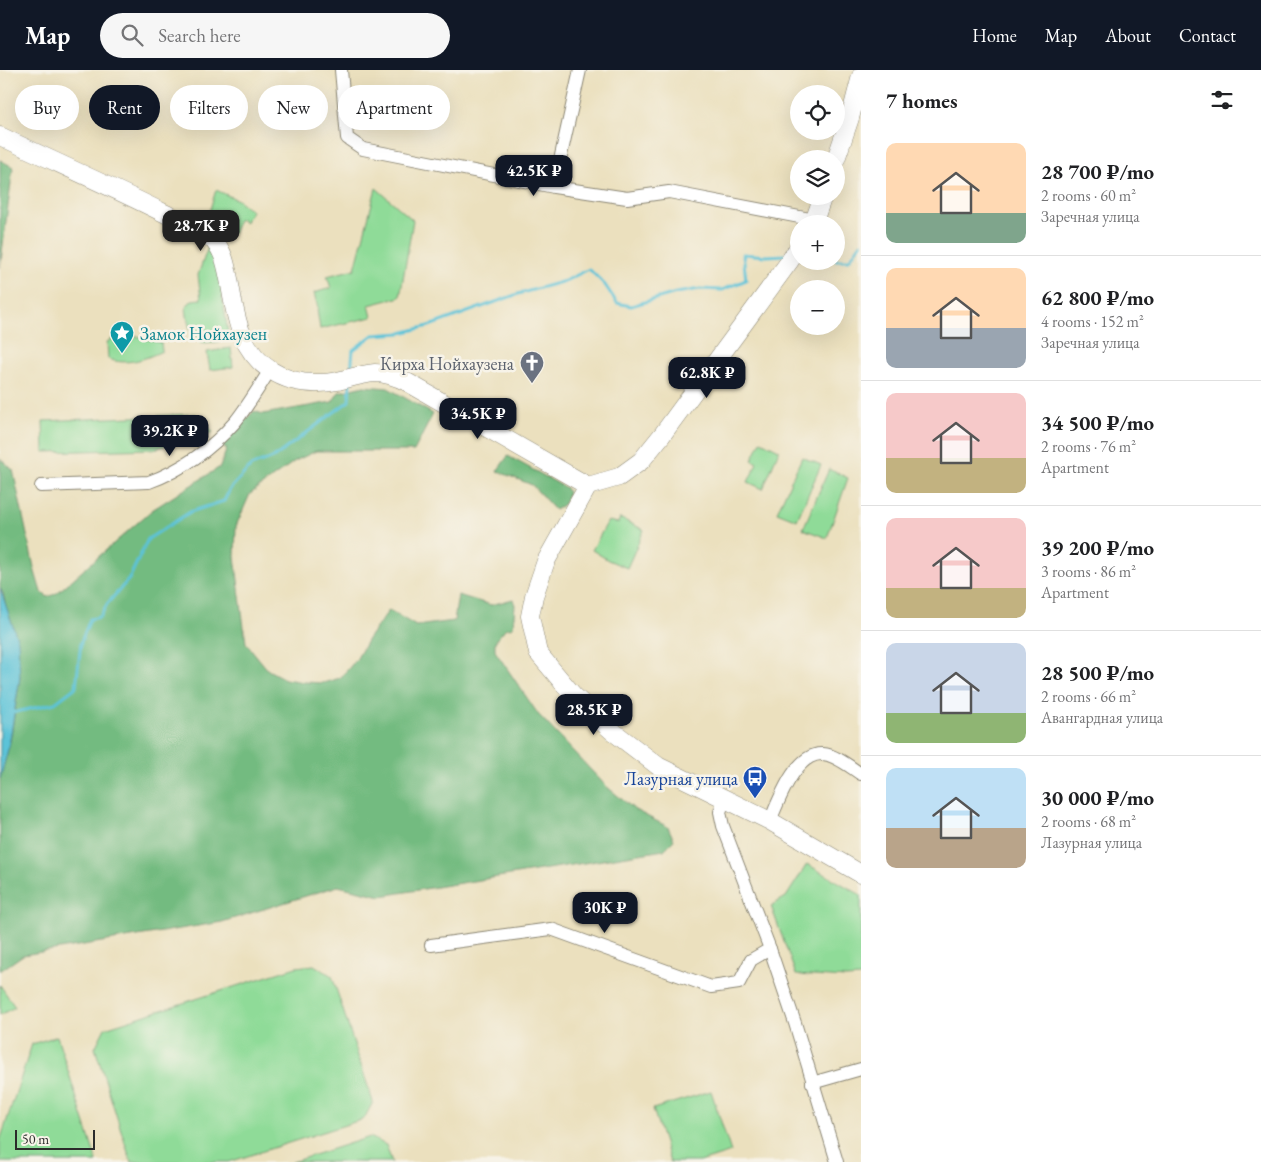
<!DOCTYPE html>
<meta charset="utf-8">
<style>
body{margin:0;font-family:"EB Garamond",serif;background:#f6f6f6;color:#202124;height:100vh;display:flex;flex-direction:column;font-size:19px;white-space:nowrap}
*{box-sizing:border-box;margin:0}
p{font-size:16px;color:#757577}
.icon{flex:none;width:28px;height:28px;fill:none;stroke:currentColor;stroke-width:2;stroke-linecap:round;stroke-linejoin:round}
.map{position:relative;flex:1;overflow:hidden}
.panel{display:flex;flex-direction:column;background:#fff;width:400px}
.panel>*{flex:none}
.top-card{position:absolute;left:15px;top:15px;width:475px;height:45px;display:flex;gap:10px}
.controls{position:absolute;left:790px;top:15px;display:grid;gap:10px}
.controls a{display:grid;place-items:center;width:55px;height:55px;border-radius:50%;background:#fff;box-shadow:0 5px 20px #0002;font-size:25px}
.scale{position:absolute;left:15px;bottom:12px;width:80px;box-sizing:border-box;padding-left:5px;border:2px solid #2b2b2b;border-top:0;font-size:14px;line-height:18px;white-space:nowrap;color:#2b2b2b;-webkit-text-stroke:4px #f7f3e8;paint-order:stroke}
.price{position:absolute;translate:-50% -42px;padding:0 11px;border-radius:10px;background:#111827;color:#fff;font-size:16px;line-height:32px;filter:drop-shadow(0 1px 2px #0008)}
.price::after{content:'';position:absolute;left:50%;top:30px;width:15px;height:11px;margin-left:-8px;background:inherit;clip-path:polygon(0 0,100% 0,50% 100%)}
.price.active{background:#222;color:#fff}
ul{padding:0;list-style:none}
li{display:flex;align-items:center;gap:15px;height:125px;padding:0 25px}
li+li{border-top:1px solid #e0e0e0}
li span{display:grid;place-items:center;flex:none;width:140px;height:100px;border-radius:10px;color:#555}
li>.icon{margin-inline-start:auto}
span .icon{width:60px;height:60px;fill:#fffc;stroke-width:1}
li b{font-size:21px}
h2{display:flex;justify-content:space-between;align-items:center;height:60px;padding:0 25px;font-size:21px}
.chip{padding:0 18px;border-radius:22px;background:#fff;box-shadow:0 5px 20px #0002;font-size:18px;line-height:45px}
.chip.active{background:#111827;color:#fff}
header{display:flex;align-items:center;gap:30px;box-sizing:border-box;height:70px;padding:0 25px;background:#111827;color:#fff}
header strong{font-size:24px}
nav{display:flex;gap:28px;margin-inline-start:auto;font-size:18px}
.search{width:350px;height:45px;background:#f6f6f6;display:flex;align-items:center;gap:12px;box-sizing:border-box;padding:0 18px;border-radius:28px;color:#757577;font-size:19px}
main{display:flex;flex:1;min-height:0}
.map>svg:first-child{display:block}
.green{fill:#8fdb98;stroke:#5d8362}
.forest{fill:#73bb80;stroke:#4f7356}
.water{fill:#5bc3d8;stroke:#437782}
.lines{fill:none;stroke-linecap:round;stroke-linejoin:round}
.stream{stroke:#5bc3d8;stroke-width:3}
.street-casing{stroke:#8b8674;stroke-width:14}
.secondary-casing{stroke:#8b8674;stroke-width:19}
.street{stroke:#fff;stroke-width:12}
.secondary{stroke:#fff;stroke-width:18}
.labels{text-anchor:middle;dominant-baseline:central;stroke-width:5;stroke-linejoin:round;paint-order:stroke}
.culture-label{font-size:18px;fill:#0d838f;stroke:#f7f3e8;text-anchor:start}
.worship-label{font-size:18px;fill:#5b616d;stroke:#f7f3e8;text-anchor:end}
.transit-label{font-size:18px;fill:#164399;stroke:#f7f3e8;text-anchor:end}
</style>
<header>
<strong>Map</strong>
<div class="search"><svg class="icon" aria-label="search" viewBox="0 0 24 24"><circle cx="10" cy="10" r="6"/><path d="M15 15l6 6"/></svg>Search here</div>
<nav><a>Home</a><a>Map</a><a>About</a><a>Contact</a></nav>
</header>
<main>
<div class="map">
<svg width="861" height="1092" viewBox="0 0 861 1092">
<rect width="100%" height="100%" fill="#f7f3e8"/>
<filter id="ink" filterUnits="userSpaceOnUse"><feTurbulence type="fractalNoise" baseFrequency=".02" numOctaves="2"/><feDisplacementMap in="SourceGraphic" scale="10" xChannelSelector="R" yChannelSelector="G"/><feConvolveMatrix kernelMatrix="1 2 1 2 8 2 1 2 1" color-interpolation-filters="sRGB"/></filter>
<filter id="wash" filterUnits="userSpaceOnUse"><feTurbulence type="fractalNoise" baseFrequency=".0096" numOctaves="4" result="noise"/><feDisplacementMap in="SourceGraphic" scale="20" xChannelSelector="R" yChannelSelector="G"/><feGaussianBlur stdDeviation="1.12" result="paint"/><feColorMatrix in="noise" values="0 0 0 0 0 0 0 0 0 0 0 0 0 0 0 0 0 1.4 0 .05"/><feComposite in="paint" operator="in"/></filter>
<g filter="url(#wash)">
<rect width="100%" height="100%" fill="#ebe0be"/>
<g class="green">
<polygon points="376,118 413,150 400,227 369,235 372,247 320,259 317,239 318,238 314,223 331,218 327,206 355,199"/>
<polygon points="216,120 238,130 252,141 245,152 239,149 233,164 208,156 207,149"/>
<path d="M208 177 218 199 228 262 218 263 219 272 201 273C189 262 188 255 186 237L192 230 201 229 198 205Z"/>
<path d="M137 266 161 273 162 281C145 289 127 296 108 289L107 272 114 268Z"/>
<polygon points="231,278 233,297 210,300 207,282"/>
<polygon points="196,344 213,362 211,363 195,362 156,379 44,382 43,351"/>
<polygon points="761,371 779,380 763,419 748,412 757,393 752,390"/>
<polygon points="802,387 821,395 797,450 777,442"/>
<polygon points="829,399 848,408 827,468 803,459"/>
<polygon points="620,448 644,460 627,498 608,490 592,480 608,451 618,453"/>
<polygon points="807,794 861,825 861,907 846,908 796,905 771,836 786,827"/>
<polygon points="314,895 332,906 373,1032 364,1049 229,1092 131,1092 95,978 105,958 296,897"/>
<polygon points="0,915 15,937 0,945"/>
<polygon points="57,966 97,1092 0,1092 0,1071 32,974"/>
<polygon points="711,1021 731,1082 700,1092 670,1092 653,1039"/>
<polygon points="370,1067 386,1075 392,1092 292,1092"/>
</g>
<g class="forest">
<polygon points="0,90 13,97 0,198"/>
<polygon points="364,316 388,318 433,344 414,381 316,381 295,391 250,424 236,456 235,487 246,573 268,600 285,609 304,612 323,613 340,608 356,590 368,569 389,540 416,556 454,551 458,525 491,535 513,529 515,535 513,557 505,559 500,565 495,572 495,581 538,644 606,716 635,740 668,757 674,770 664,780 381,826 338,816 222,852 23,885 0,901 0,708 10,672 20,607 3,523 0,518 0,389 13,400 35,502 41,522 48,527 57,523 152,440 220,397 227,378 219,376 254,341 263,344 332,332 339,322"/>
<polygon points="508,386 566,418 568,423 564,434 555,440 532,415 497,401"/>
</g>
<polygon class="water" points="0,518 18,571 20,607 9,676 0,709"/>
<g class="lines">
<g class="stream">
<polyline points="836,190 849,190 861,173"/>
<polyline points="351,302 353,280 373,265 401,263 429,256 518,224 565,211 589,199 605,215 617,233 631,236 676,223 700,219 722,220 746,210 743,184 766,186 786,185"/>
<polyline points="12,643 55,633 76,617 81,572 90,549 100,547 107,534 129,509 148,469 190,442 224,431 230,419 251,396 273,388 349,331 350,313"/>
</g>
</g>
</g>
<g filter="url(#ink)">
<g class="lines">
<defs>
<g id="street">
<polyline points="341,0 347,68 363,79 554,117 627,128 669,122 815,150"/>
<polyline points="554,117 580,0"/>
<path d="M41 416 149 412C182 400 212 378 235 352 248 336 259 317 270 300"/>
<polyline points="724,730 720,742 723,756 770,879 795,953 837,1092"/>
<path d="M770 751C779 730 796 682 823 684 836 685 850 697 861 704"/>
<polyline points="431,875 551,859 711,917 739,913 751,890 770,879"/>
<polyline points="812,1013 861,999"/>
</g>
<g id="secondary">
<path d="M0 66C55 92 110 116 164 143 180 151 202 158 214 171 224 182 226 195 229 209 235 243 239 281 272 301 292 314 316 315 338 311 350 308 362 304 375 303 387 303 397 307 407 312L588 416"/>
<polyline points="836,89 850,48 861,6"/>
<polyline points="813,154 823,126"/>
<polyline points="588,416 546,491 534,526 530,546 538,583 574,626 611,660 658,696 770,751 861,804"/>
<polyline points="588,416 619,407 641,391 662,365 789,192 799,177"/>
</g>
</defs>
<use href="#street" class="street-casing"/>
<use href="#secondary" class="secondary-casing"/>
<use href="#street" class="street"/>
<use href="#secondary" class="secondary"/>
</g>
</g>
<defs>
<symbol id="sight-pin" viewBox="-11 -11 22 30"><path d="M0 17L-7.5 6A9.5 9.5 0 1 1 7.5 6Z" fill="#0f9aa8" stroke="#f7f3e8"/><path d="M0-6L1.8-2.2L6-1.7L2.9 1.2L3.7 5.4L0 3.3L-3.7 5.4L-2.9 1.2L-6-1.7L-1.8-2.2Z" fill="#fff"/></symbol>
<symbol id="church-pin" viewBox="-11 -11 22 30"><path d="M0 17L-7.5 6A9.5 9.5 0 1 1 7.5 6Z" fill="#6b7280" stroke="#f7f3e8"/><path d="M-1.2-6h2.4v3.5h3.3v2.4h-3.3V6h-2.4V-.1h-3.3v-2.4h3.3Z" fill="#fff"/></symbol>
<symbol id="bus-pin" viewBox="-11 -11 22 30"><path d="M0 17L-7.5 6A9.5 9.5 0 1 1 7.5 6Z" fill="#1a4fb4" stroke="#f7f3e8"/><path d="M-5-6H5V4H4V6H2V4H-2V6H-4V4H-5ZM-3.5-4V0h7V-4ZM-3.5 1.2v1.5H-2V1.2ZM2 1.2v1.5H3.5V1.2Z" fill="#fff"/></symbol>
</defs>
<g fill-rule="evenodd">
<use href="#sight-pin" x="108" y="249" width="28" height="38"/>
<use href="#church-pin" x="518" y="279" width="28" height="38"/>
<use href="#bus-pin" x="741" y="694" width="28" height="38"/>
</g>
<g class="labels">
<g class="culture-label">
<text x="140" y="263">Замок Нойхаузен</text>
</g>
<g class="worship-label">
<text x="514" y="293">Кирха Нойхаузена</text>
</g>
<g class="transit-label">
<text x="738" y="708">Лазурная улица</text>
</g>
</g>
</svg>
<div class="controls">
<a><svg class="icon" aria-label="locate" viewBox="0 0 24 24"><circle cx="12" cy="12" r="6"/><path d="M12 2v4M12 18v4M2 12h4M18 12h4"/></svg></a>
<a><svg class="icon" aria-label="layers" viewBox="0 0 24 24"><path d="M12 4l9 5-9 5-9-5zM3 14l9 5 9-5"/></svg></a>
<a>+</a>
<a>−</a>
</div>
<div class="scale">50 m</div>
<b class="price" style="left:534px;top:127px">42.5K ₽</b>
<b class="price active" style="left:201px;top:182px">28.7K ₽</b>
<b class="price" style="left:707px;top:329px">62.8K ₽</b>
<b class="price" style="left:478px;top:370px">34.5K ₽</b>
<b class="price" style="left:170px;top:387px">39.2K ₽</b>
<b class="price" style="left:594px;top:666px">28.5K ₽</b>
<b class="price" style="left:605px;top:864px">30K ₽</b>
<div class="top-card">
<a class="chip">Buy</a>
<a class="chip active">Rent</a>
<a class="chip">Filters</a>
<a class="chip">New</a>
<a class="chip">Apartment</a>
</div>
</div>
<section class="panel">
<h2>7 homes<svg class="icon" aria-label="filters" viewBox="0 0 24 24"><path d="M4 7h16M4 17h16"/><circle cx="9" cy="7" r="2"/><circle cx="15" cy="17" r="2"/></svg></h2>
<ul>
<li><span style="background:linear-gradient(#ffd9b3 70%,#7fa58c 0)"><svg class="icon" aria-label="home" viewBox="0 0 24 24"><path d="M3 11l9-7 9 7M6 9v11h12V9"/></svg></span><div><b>28 700 ₽/mo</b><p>2 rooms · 60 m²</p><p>Заречная улица</p></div></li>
<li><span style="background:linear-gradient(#ffd9b3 60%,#9aa5b1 0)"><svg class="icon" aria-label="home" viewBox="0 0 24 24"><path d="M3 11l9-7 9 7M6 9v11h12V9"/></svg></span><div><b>62 800 ₽/mo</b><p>4 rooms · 152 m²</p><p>Заречная улица</p></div></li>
<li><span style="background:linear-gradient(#f6c9c9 65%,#c2b280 0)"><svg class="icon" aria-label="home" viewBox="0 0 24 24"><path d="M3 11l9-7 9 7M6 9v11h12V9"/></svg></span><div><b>34 500 ₽/mo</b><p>2 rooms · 76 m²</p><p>Apartment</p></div></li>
<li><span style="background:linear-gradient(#f6c9c9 70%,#c2b280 0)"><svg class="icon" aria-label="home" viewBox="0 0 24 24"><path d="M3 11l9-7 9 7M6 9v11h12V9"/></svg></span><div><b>39 200 ₽/mo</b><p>3 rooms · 86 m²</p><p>Apartment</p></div></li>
<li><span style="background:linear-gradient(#c9d6e8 70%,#8fb573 0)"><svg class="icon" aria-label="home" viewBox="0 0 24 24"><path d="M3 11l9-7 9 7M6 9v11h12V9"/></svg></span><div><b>28 500 ₽/mo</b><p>2 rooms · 66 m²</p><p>Авангардная улица</p></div></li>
<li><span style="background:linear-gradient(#bfe0f5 60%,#b9a48a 0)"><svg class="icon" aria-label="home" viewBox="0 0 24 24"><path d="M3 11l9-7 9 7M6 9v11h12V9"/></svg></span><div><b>30 000 ₽/mo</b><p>2 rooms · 68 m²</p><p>Лазурная улица</p></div></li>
</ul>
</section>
</main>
